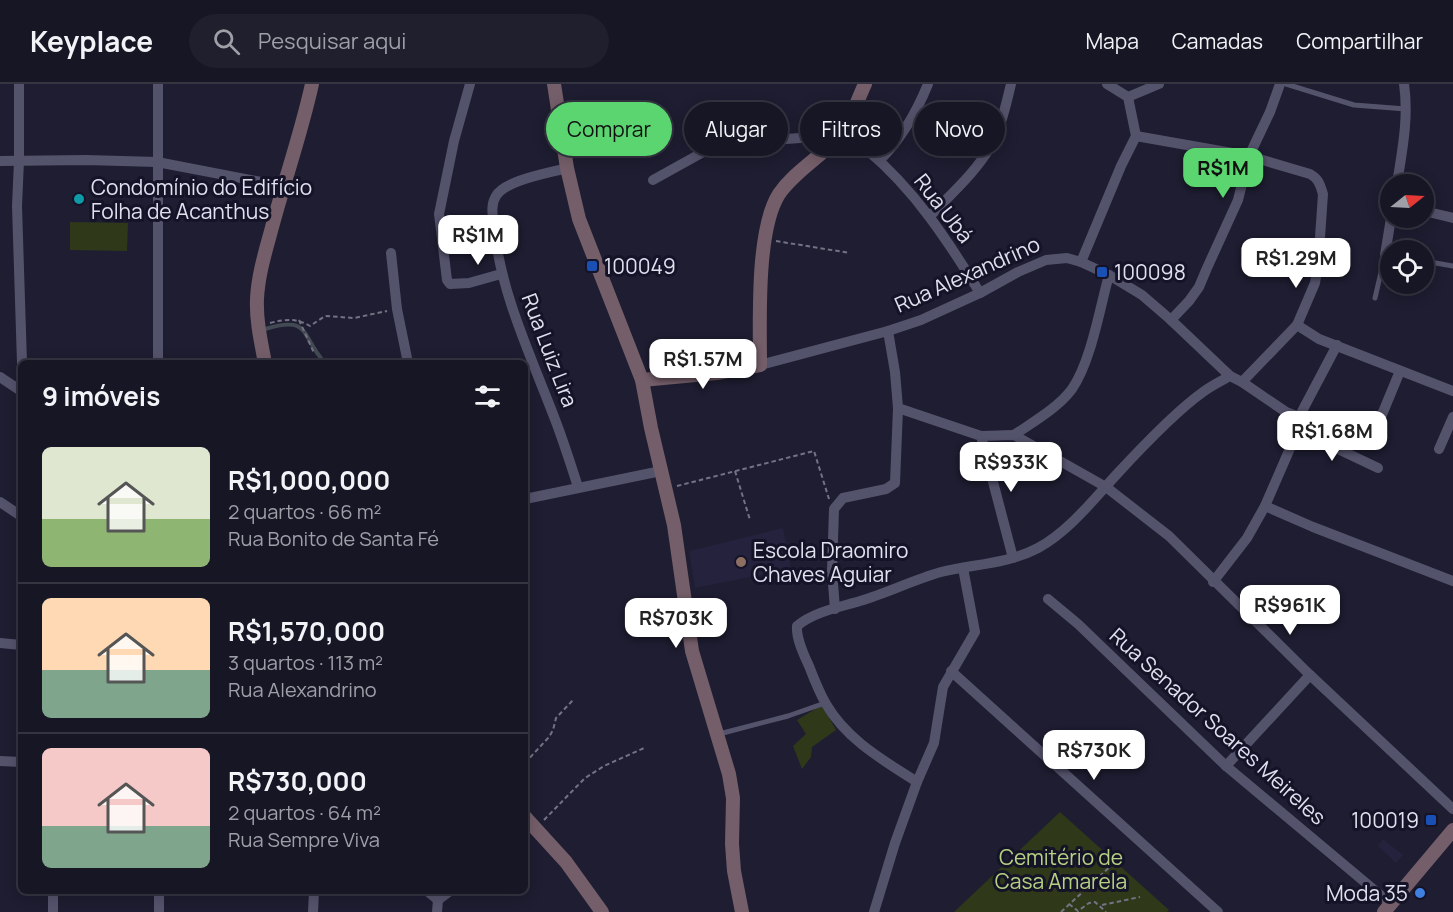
<!DOCTYPE html>
<html lang="pt">
<meta charset="utf-8">
<style>
body{margin:0;font-family:Manrope,sans-serif;background:#1f1f2d;color:#f1f3f6;height:100vh;display:flex;flex-direction:column;font-size:22px;white-space:nowrap}
*{box-sizing:border-box;margin:0}
p{font-size:20px;color:#9e9fa7}
.icon{flex:none;width:33px;height:33px;fill:none;stroke:currentColor;stroke-width:2;stroke-linecap:round;stroke-linejoin:round}
.map{position:relative;flex:1;overflow:hidden}
.sheet{position:absolute;left:18px;top:276px;width:510px;height:534px;display:flex;flex-direction:column;background:#161625;border-radius:9px;box-shadow:0 3px 15px #0003,0 0 0 2px #353542}
.sheet>*{flex:none}
.guide{position:absolute;left:546px;top:18px;width:570px;height:54px;display:flex;gap:12px}
.needle{width:39px;rotate:72deg}
.controls{position:absolute;left:1380px;top:90px;display:grid;gap:12px}
.controls a{display:grid;place-items:center;width:54px;height:54px;border-radius:50%;background:#161625;box-shadow:0 3px 15px #0003,0 0 0 2px #353542;font-size:30px}
.price{position:absolute;translate:-50% -51px;padding:0 14px;border-radius:12px;background:#fff;color:#222;font-size:20px;line-height:39px;filter:drop-shadow(0 2px 3px #0008)}
.price::after{content:'';position:absolute;left:50%;top:36px;width:18px;height:14px;margin-left:-9px;background:inherit;clip-path:polygon(0 0,100% 0,50% 100%)}
.price.selected{background:#5ad56f;color:#111}
ul{padding:0;list-style:none}
li{display:flex;align-items:center;gap:18px;height:150px;padding:0 24px}
li+li{border-top:2px solid #353542}
li span{display:grid;place-items:center;flex:none;width:168px;height:120px;border-radius:9px;color:#555}
li>.icon{margin-inline-start:auto}
span .icon{width:72px;height:72px;fill:#fffc;stroke-width:1}
li b{font-size:26px}
h2{display:flex;justify-content:space-between;align-items:center;height:72px;padding:0 24px;font-size:26px}
.pill{padding:0 21px;border-radius:27px;background:#161625;box-shadow:0 3px 15px #0003,0 0 0 2px #353542;font-size:21px;line-height:54px}
.pill.selected{background:#5ad56f;color:#111}
header{display:flex;align-items:center;gap:36px;box-sizing:border-box;height:84px;padding:0 30px;background:#161625;border-bottom:2px solid #353542}
header strong{font-size:28px}
nav{display:flex;gap:33px;margin-inline-start:auto;font-size:21px}
.search{width:420px;height:54px;background:#1f1f2d;display:flex;align-items:center;gap:15px;box-sizing:border-box;padding:0 21px;border-radius:33px;color:#9e9fa7;font-size:22px}
.map>svg:first-child{display:block}
.built{fill:#24223d}
.green{fill:#2f3919}
.lines{fill:none;stroke-linecap:round;stroke-linejoin:round}
.stream{stroke:#434a53;stroke-width:4}
.path{stroke:#737384;stroke-width:2;stroke-dasharray:4.5 3;stroke-linecap:butt}
.lane{stroke:#54536c;stroke-width:5}
.street{stroke:#54536c;stroke-width:10}
.secondary{stroke:#745e69;stroke-width:14}
.culture-dot{fill:#0f9aa8;stroke:#151327;stroke-width:2}
.transit-dot{fill:#1a4fb4;stroke:#151327;stroke-width:2}
.education-dot{fill:#8d6e63;stroke:#151327;stroke-width:2}
.shop-dot{fill:#3f7fe0;stroke:#151327;stroke-width:2}
.labels{text-anchor:middle;dominant-baseline:central;stroke-width:6;stroke-linejoin:round;paint-order:stroke}
.poi-label{font-size:21px;fill:#e0e0ef;stroke:#151327;text-anchor:start}
.street-label{font-size:21px;fill:#e0e0ef;stroke:#151327}
.park-label{font-size:21px;fill:#b6d182;stroke:#151327}
</style>
<header>
<strong>Keyplace</strong>
<div class="search"><svg class="icon" aria-label="search" viewBox="0 0 24 24"><circle cx="10" cy="10" r="6"/><path d="M15 15l6 6"/></svg>Pesquisar aqui</div>
<nav><a>Mapa</a><a>Camadas</a><a>Compartilhar</a></nav>
</header>
<div class="map">
<svg width="1453" height="828" viewBox="0 0 1453 828">
<rect width="100%" height="100%" fill="#1e1d31"/>
<g class="built">
<polygon points="783,444 791,485 695,504 689,467"/>
<polygon points="1383,755 1403,771 1396,779 1378,762"/>
</g>
<g class="green">
<polygon points="70,138 128,139 127,167 70,166"/>
<polygon points="822,621 836,646 812,663 811,673 802,685 793,662 806,650 797,636"/>
<polygon points="1060,728 1169,826 1167,828 954,828"/>
</g>
<g class="lines">
<path class="stream" d="M265 245C312 231 300 252 325 279"/>
<g class="path">
<polyline points="776,157 850,169"/>
<polyline points="299,236 314,269"/>
<path d="M270 239C286 235 296 234 310 242L325 232 354 234 387 227"/>
<polyline points="735,387 750,436"/>
<polyline points="677,402 814,367 829,415"/>
<polyline points="525,679 549,653 553,646 556,634 574,615"/>
<polyline points="544,736 585,694 604,682 644,664"/>
<polyline points="1069,820 1078,827 1089,819 1095,818 1106,828"/>
<polyline points="1102,821 1140,813"/>
<polyline points="1061,828 1114,779"/>
</g>
<g class="lane">
<polyline points="1286,0 1354,21 1406,25"/>
<polyline points="1424,177 1453,182"/>
<polyline points="1375,214 1385,171 1390,172"/>
<polyline points="719,650 788,632 825,619"/>
</g>
<g class="street">
<polyline points="19,0 19,77 17,122 22,279"/>
<polyline points="470,0 454,57 439,130 447,196 450,200 469,199 501,190"/>
<polyline points="1128,13 1159,0"/>
<path d="M1136 52 1249 72 1310 90C1319 95 1320 101 1323 110L1318 182 1315 199 1297 241 1242 298"/>
<path d="M867 66C914 105 948 157 980 209"/>
<path d="M880 76C901 55 917 27 928 0"/>
<polyline points="0,77 86,76 157,78 282,102"/>
<path d="M567 84C550 89 505 96 496 112 490 121 493 133 494 143 501 211 532 274 556 338 564 359 571 381 578 403"/>
<polyline points="653,96 716,61 729,59 800,54 837,54"/>
<path d="M1397 100C1402 67 1409 34 1404 0"/>
<polyline points="1424,127 1453,134"/>
<path d="M930 132C951 110 975 89 991 62 1001 43 1006 21 1011 0"/>
<polyline points="391,169 397,225 408,279"/>
<polyline points="1385,171 1391,134"/>
<polyline points="1081,178 1121,82 1136,52 1128,13 1107,0"/>
<polyline points="1171,236 1189,217 1199,203 1207,184 1238,116 1249,72 1270,28 1280,0"/>
<polyline points="1297,241 1319,255 1453,307"/>
<polyline points="158,279 158,0"/>
<polyline points="760,281 888,247 921,236 980,209 1018,188 1046,176 1067,174 1081,178 1109,191 1142,211 1171,236 1230,292 1242,298 1286,328 1299,333"/>
<polyline points="0,293 21,307"/>
<polyline points="898,324 981,352 1014,351 1106,403 1169,452 1310,591 1453,725"/>
<polyline points="1381,333 1400,287"/>
<polyline points="1298,346 1378,384"/>
<path d="M1014 351C1033 338 1058 324 1072 305 1091 278 1100 223 1109 191"/>
<polyline points="981,352 1013,474"/>
<polyline points="1439,365 1453,333"/>
<polyline points="525,415 661,387"/>
<polyline points="0,418 21,432"/>
<polyline points="1265,422 1313,443 1453,497"/>
<polyline points="1213,498 1247,454 1265,422 1298,346 1299,333 1337,261"/>
<polyline points="1048,515 1078,540 1226,682 1391,820"/>
<polyline points="835,525 832,487 834,425 843,414 886,405 895,399 898,324 895,288 888,247"/>
<polyline points="0,559 21,561"/>
<polyline points="951,587 1218,828"/>
<polyline points="0,677 21,678"/>
<polyline points="1226,682 1310,591"/>
<path d="M917 698C883 676 847 656 826 620 819 608 814 595 809 582 804 571 796 555 797 542 813 528 840 523 860 517 887 509 913 496 941 488 973 480 1008 480 1038 464 1069 447 1094 415 1117 390 1141 364 1175 328 1203 308 1211 302 1221 297 1230 292"/>
<polyline points="53,807 53,828"/>
<polyline points="159,807 159,828"/>
<polyline points="427,807 438,816"/>
<polyline points="313,828 314,807"/>
<polyline points="437,828 438,816 450,807"/>
<polyline points="874,828 895,759 917,698 934,659 943,603 975,548 963,484"/>
</g>
<g class="secondary">
<polyline points="554,0 567,84 579,135 642,296 651,344 674,441 692,567 729,690 733,714 732,760 734,787 742,828"/>
<path d="M265 279C261 258 256 236 257 215 258 192 265 169 271 147 284 98 301 50 312 0"/>
<path d="M642 296 717 289 760 281C760 238 756 146 779 110 795 87 820 74 838 53 850 39 857 17 865 0"/>
<polyline points="525,733 566,778 602,828"/>
<polyline points="1384,828 1453,746"/>
</g>
</g>
<circle class="culture-dot" cx="79" cy="115" r="6"/>
<g class="transit-dot">
<rect x="586" y="176" width="12" height="12" rx="3"/>
<rect x="1096" y="182" width="12" height="12" rx="3"/>
<rect x="1425" y="730" width="12" height="12" rx="3"/>
</g>
<circle class="education-dot" cx="741" cy="478" r="6"/>
<circle class="shop-dot" cx="1420" cy="809" r="6"/>
<g class="labels">
<g class="poi-label">
<text x="91" y="103">Condomínio do Edifício<tspan x="91" dy="24">Folha de Acanthus</tspan></text>
<text x="604" y="182">100049</text>
<text x="1114" y="188">100098</text>
<text x="753" y="466">Escola Draomiro<tspan x="753" dy="24">Chaves Aguiar</tspan></text>
<text x="1419" y="736" text-anchor="end">100019</text>
<text x="1408" y="809" text-anchor="end">Moda 35</text>
</g>
<g class="street-label">
<text transform="translate(944 124) rotate(52)">Rua Ubá</text>
<text transform="translate(967 190) rotate(-24)">Rua Alexandrino</text>
<text transform="translate(550 266) rotate(69)">Rua Luiz Lira</text>
<text transform="translate(1218 642) rotate(42)">Rua Senador Soares Meireles</text>
</g>
<g class="park-label">
<text x="1061" y="773">Cemitério de<tspan x="1061" dy="24">Casa Amarela</tspan></text>
</g>
</g>
</svg>
<div class="controls">
<a><svg class="needle" viewBox="-14 -14 28 28"><path d="M0-13l5 13h-10z" fill="#e53935"/><path d="M0 13l5-13h-10z" fill="#9e9fa7"/></svg></a>
<a><svg class="icon" aria-label="locate" viewBox="0 0 24 24"><circle cx="12" cy="12" r="6"/><path d="M12 2v4M12 18v4M2 12h4M18 12h4"/></svg></a>
</div>
<b class="price selected" style="left:1223px;top:115px">R$1M</b>
<b class="price" style="left:478px;top:182px">R$1M</b>
<b class="price" style="left:1296px;top:205px">R$1.29M</b>
<b class="price" style="left:703px;top:306px">R$1.57M</b>
<b class="price" style="left:1332px;top:378px">R$1.68M</b>
<b class="price" style="left:1011px;top:409px">R$933K</b>
<b class="price" style="left:1290px;top:552px">R$961K</b>
<b class="price" style="left:676px;top:565px">R$703K</b>
<b class="price" style="left:1094px;top:697px">R$730K</b>
<div class="guide">
<a class="pill selected">Comprar</a>
<a class="pill">Alugar</a>
<a class="pill">Filtros</a>
<a class="pill">Novo</a>
</div>
<section class="sheet">
<h2>9 imóveis<svg class="icon" aria-label="filters" viewBox="0 0 24 24"><path d="M4 7h16M4 17h16"/><circle cx="9" cy="7" r="2"/><circle cx="15" cy="17" r="2"/></svg></h2>
<ul>
<li><span style="background:linear-gradient(#dfe7d0 60%,#8fb573 0)"><svg class="icon" aria-label="home" viewBox="0 0 24 24"><path d="M3 11l9-7 9 7M6 9v11h12V9"/></svg></span><div><b>R$1,000,000</b><p>2 quartos · 66 m²</p><p>Rua Bonito de Santa Fé</p></div></li>
<li><span style="background:linear-gradient(#ffd9b3 60%,#7fa58c 0)"><svg class="icon" aria-label="home" viewBox="0 0 24 24"><path d="M3 11l9-7 9 7M6 9v11h12V9"/></svg></span><div><b>R$1,570,000</b><p>3 quartos · 113 m²</p><p>Rua Alexandrino</p></div></li>
<li><span style="background:linear-gradient(#f6c9c9 65%,#7fa58c 0)"><svg class="icon" aria-label="home" viewBox="0 0 24 24"><path d="M3 11l9-7 9 7M6 9v11h12V9"/></svg></span><div><b>R$730,000</b><p>2 quartos · 64 m²</p><p>Rua Sempre Viva</p></div></li>
</ul>
</section>
</div>
